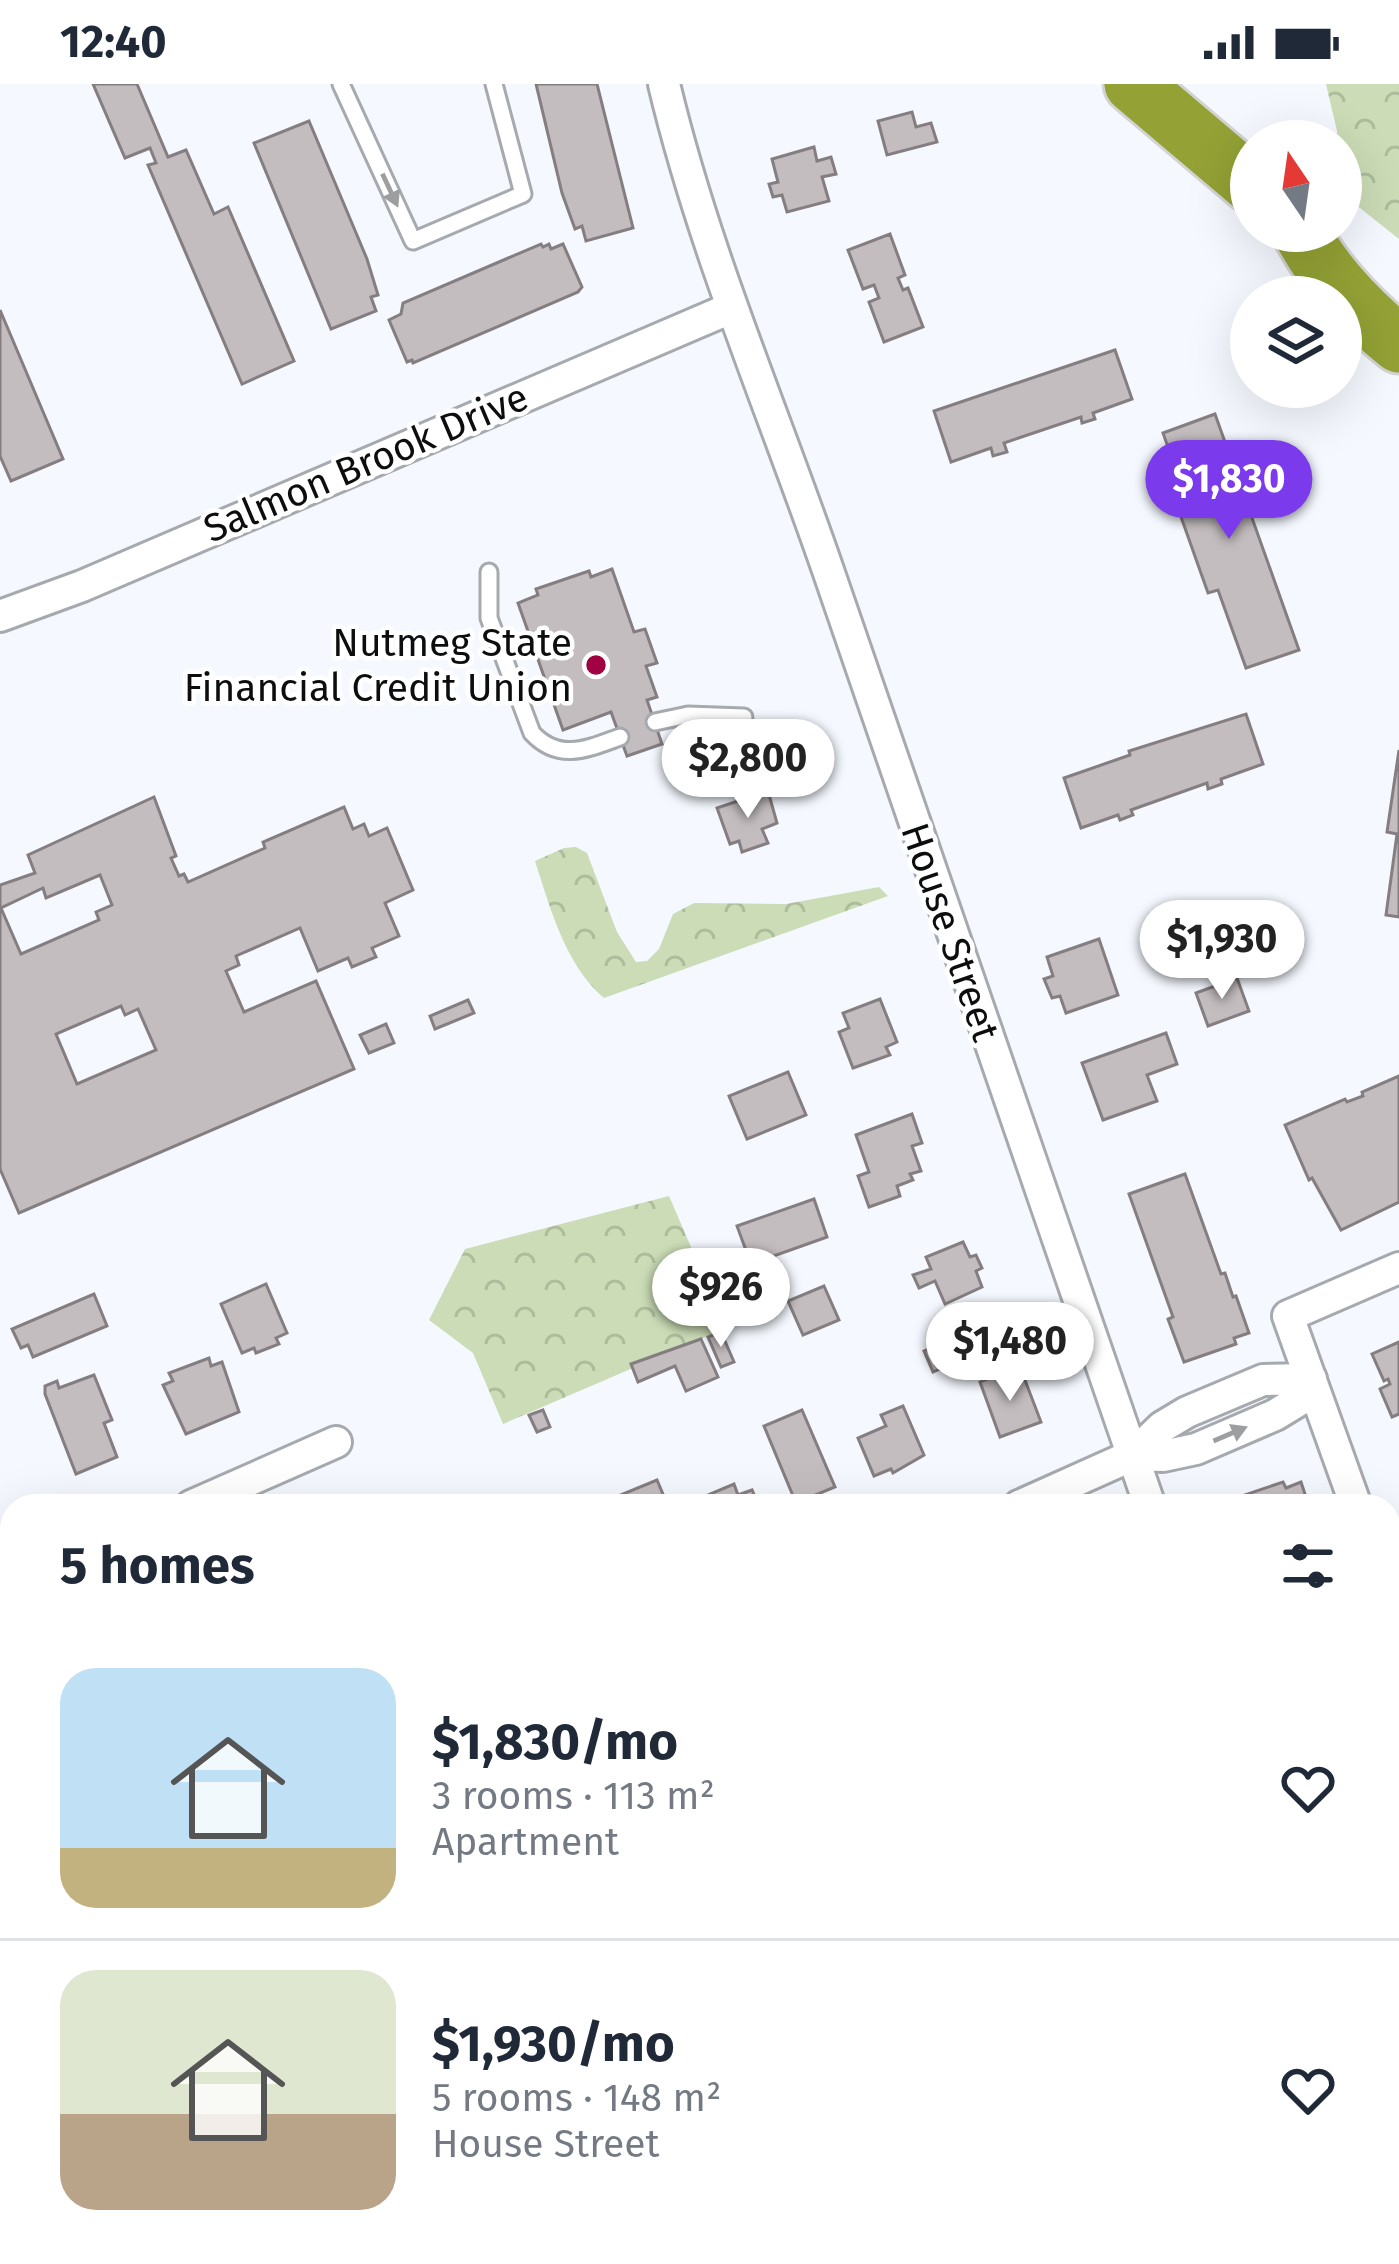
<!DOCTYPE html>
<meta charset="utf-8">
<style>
body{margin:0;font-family:"Fira Sans",sans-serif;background:#f6f6f7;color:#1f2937;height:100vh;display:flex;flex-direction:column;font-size:45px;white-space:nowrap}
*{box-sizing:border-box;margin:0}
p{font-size:39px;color:#747a83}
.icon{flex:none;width:66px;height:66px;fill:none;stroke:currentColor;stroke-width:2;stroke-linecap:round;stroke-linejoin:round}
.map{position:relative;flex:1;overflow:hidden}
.drawer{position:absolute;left:0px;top:1410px;width:1401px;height:771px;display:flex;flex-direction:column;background:#fff;border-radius:36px 36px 0 0;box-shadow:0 12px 48px #0002}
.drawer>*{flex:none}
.needle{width:78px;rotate:347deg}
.tools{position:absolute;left:1230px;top:36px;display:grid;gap:24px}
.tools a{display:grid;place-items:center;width:132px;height:132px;border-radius:50%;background:#fff;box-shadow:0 12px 48px #0002;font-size:60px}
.price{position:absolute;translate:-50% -102px;padding:0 27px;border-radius:42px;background:#fff;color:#222;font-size:39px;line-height:78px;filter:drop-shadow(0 3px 6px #0008)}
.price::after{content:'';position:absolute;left:50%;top:72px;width:36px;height:27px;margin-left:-18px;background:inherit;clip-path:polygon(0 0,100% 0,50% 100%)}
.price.on{background:#7c3aed;color:#fff}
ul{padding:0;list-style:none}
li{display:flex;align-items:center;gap:36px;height:300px;padding:0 60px}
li+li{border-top:3px solid #e0e1e3}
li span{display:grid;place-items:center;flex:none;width:336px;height:240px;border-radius:36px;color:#555}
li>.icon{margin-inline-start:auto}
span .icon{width:144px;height:144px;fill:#fffc;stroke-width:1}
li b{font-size:51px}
h2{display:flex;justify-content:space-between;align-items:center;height:144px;padding:0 60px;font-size:51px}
.status{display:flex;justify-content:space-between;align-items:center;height:84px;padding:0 60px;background:#fff;direction:ltr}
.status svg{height:33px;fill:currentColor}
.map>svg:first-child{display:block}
.forest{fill:url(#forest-crowns)}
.building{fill:#c4bdc0;stroke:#857e81;stroke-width:3;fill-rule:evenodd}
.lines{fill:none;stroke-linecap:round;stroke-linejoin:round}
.lane-casing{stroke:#a6aaaf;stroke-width:21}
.street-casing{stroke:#a6aaaf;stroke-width:36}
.secondary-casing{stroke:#a6aaaf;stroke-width:51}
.highway-casing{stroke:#d3d3d4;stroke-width:63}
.lane{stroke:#fff;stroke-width:15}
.street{stroke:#fff;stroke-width:30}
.secondary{stroke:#dfe3c2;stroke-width:45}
.highway{stroke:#93a135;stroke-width:57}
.oneway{fill:#9d9e9f}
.poi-dot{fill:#a00242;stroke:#fff;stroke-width:4.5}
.labels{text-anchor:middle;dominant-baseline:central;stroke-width:9;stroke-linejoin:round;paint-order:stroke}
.street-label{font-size:39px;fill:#0b0d0e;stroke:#fff}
.poi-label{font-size:39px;fill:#0b0d0e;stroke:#fff;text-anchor:end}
</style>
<div class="status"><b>12:40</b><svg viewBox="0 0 49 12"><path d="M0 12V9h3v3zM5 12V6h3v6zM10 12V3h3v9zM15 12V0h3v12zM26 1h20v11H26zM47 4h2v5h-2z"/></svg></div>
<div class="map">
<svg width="1399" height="2180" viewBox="0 0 1399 2180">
<defs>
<pattern id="forest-crowns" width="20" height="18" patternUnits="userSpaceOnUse" patternTransform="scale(3)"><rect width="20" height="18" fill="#cbdcb6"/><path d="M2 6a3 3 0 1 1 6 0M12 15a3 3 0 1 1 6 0" fill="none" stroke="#adbc9b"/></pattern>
</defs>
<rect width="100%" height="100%" fill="#f5f9ff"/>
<g class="forest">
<polygon points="1326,0 1399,0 1399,155 1341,109 1341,57 1336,57 1337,47"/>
<path d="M576 763 587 769 617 848 636 878 647 877 659 865 673 830 694 819 786 820 879 803 888 812 604 914C566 882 550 824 535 777L564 764Z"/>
<polygon points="669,1112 726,1244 503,1340 473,1269 429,1236 465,1165"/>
<polygon points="1389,2147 1399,2156 1399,2180 1300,2180 1320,2169 1389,2169"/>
</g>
<g class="building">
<polygon points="93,0 137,0 168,73 186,66 214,130 228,123 294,277 242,300 148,81 156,79 150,64 125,74"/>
<polygon points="536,0 597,0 633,144 586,157 582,142 575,145 562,109"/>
<polygon points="912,28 916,43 931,39 937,58 887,71 878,37"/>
<polygon points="309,37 367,175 378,211 371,213 376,227 331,245 254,59"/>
<polygon points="814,63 817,77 831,73 836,90 822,93 829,117 787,128 782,111 773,113 769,100 778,98 772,75"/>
<polygon points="890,150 905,191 898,194 903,206 908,204 923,243 884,258 869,218 879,214 874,201 863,205 848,166"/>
<polygon points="541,160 543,163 549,160 551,165 563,160 582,203 578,208 413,279 412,276 407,278 389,236 401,230 403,219"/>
<polygon points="0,226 63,375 11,397 0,372"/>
<polygon points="1115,266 1132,315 1093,329 1095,335 1082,339 1081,333 1004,359 1007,368 993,372 991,364 951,378 934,327"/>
<polygon points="1215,330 1299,566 1246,584 1218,506 1208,509 1180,430 1190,426 1163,349"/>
<polygon points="612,485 634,548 645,545 657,579 646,582 657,613 647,616 662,660 627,672 611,628 563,646 518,519 538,511 536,505 589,487 591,493"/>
<polygon points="1246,630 1263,680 1221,695 1222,700 1208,705 1207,699 1131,726 1133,731 1120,736 1118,731 1081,744 1064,694 1130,671 1129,667"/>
<polygon points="1399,666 1399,833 1386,831 1397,750 1387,748"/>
<polygon points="768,707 777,739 762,745 768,759 742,768 739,757 730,760 717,724"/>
<path d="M154 713 176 772 171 774 179 792 184 790 188 798 265 764 263 758 344 723 353 745 364 740 369 752 387 744 413 806 385 819 399 852 372 864 376 873 352 883 348 874 318 887 300 844 236 872 239 881 226 887 244 928 316 897 354 985 19 1129 0 1085V801L35 789 28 771ZM100 791 112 821 96 828 99 836 21 870 1 824 43 804 46 814ZM121 922 125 931 138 925 156 966 77 1000 56 950Z"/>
<polygon points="1099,855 1118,911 1066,929 1060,912 1052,914 1044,895 1053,892 1047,873"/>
<polygon points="1237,894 1249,927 1208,942 1196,909"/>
<polygon points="880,915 897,958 886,963 890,971 853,984 839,948 849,944 843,929"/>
<polygon points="468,916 474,929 435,945 430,932"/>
<polygon points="386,940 394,959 369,969 360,951"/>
<polygon points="1166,949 1177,980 1147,991 1157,1017 1103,1036 1082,979"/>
<polygon points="788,988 806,1031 747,1055 729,1012"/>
<polygon points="1399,992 1399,1118 1341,1146 1312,1094 1309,1096 1285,1041 1345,1015 1347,1018 1363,1012 1362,1008"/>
<polygon points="912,1030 922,1059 912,1062 921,1087 910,1090 913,1096 897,1102 900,1112 869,1123 858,1092 869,1088 856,1051"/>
<polygon points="1185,1090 1221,1190 1225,1189 1233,1213 1236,1212 1249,1249 1234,1254 1236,1260 1184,1278 1168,1235 1173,1233 1129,1110"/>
<polygon points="814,1115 827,1153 751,1180 737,1142"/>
<polygon points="963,1158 970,1173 976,1171 982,1184 976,1187 982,1203 945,1220 935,1197 919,1204 913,1191 931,1185 926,1173"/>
<polygon points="266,1200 287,1249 276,1254 279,1260 256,1269 254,1264 242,1269 221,1220"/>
<polygon points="824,1202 839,1236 803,1251 788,1217"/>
<polygon points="94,1210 107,1242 33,1273 28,1261 21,1264 12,1245"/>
<polygon points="721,1248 734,1278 721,1283 708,1253"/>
<polygon points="701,1255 718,1293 686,1307 675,1282 638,1298 631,1280"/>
<polygon points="946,1257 955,1278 933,1288 924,1267"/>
<polygon points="1399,1258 1399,1330 1392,1333 1380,1305 1390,1300 1388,1295 1384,1297 1372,1270"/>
<polygon points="209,1274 211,1282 222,1278 239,1328 186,1350 163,1301 173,1297 169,1289"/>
<polygon points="94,1291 112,1336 104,1339 117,1373 76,1390 45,1310 45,1302 57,1297 59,1304"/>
<polygon points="997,1291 1001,1300 1023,1291 1041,1338 1000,1353 980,1298"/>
<polygon points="903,1322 924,1371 893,1389 891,1385 874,1392 858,1354 886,1342 881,1331"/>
<polygon points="543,1326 550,1343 537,1348 529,1331"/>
<polygon points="802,1326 835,1403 796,1419 764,1342"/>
<polygon points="657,1396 668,1422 622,1422 618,1412"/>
<polygon points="1283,1398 1286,1404 1301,1398 1309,1422 1232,1422 1230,1416"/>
<polygon points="734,1400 738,1411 752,1406 759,1422 706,1422 703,1413"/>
<polygon points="1391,1657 1399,1681 1399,1812 1389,1816"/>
<polygon points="12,1968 12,2056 0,2057 0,1973"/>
<polygon points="687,2169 722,2169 727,2180 675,2180 676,2174"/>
<polygon points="776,2169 824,2169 829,2180 781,2180"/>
<polygon points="905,2169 906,2180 862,2180 857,2169"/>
</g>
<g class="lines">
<defs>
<g id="lane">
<polyline points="341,0 413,157 523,110 494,0"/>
<path d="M489 488V534L532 649C559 678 587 665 620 653"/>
<polyline points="655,638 688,631 744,633"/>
<polyline points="1389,1840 1399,1837"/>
</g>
<g id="street">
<path d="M664 0C704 168 773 326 829 489 935 800 1043 1111 1150 1422"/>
<polyline points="0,532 82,502 731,224"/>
<polyline points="191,1422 336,1358"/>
<polyline points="1019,1422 1133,1371 1162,1343 1187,1328 1263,1296 1311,1295 1298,1317 1275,1331 1196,1365 1163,1372 1133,1371"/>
<polyline points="1356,1422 1288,1232 1399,1184"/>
<polyline points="0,1507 12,1501"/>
<polyline points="1389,1517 1399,1545"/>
<polyline points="0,1666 12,1695"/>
<polyline points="213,2169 218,2180"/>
</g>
<g id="secondary">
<polyline points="1389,1928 1399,1923"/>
<polyline points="1389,2053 1399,2058"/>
<polyline points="1113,2180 1139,2169"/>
</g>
<g id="highway">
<polyline points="1133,0 1251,100"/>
<path d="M1301 147C1324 192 1360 228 1399 260"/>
</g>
</defs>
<use href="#lane" class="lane-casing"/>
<use href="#street" class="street-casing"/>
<use href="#secondary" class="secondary-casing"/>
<use href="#highway" class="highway-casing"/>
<use href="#lane" class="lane"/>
<use href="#street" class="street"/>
<use href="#secondary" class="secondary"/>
<use href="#highway" class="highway"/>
</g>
<defs><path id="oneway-solid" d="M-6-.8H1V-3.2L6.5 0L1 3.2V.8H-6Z" transform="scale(3)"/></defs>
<g class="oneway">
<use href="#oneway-solid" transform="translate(390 106) rotate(65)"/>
<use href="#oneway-solid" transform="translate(1230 1350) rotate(-23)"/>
</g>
<circle class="poi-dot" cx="596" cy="581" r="12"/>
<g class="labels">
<g class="street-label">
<text transform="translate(366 379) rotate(-23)">Salmon Brook Drive</text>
<text transform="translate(950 848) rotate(71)">House Street</text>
</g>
<g class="poi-label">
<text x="572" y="559">Nutmeg State<tspan x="572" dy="45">Financial Credit Union</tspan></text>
</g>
</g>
</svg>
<div class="tools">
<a><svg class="needle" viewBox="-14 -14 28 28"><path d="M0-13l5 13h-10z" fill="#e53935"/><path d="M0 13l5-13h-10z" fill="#747a83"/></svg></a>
<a><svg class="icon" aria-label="layers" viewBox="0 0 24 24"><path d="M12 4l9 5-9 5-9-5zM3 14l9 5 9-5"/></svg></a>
</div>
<b class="price on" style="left:1229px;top:458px">$1,830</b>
<b class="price" style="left:748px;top:737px">$2,800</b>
<b class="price" style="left:1222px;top:918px">$1,930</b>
<b class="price" style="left:721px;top:1266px">$926</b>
<b class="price" style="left:1010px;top:1320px">$1,480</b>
<section class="drawer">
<h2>5 homes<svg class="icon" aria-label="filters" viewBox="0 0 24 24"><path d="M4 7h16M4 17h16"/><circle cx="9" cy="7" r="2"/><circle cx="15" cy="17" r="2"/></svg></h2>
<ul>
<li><span style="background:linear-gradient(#bfe0f5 75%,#c2b280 0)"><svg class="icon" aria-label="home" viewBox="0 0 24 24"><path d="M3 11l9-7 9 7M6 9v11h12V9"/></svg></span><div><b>$1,830/mo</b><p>3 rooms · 113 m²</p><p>Apartment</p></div><svg class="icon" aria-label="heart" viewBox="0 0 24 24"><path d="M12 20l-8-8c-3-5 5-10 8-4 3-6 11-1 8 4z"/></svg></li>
<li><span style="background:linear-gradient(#dfe7d0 60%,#b9a48a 0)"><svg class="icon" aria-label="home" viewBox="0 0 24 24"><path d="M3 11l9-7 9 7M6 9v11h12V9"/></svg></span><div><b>$1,930/mo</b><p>5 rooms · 148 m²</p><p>House Street</p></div><svg class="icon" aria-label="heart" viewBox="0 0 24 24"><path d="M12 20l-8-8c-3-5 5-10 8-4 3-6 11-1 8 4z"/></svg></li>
</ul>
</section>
</div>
